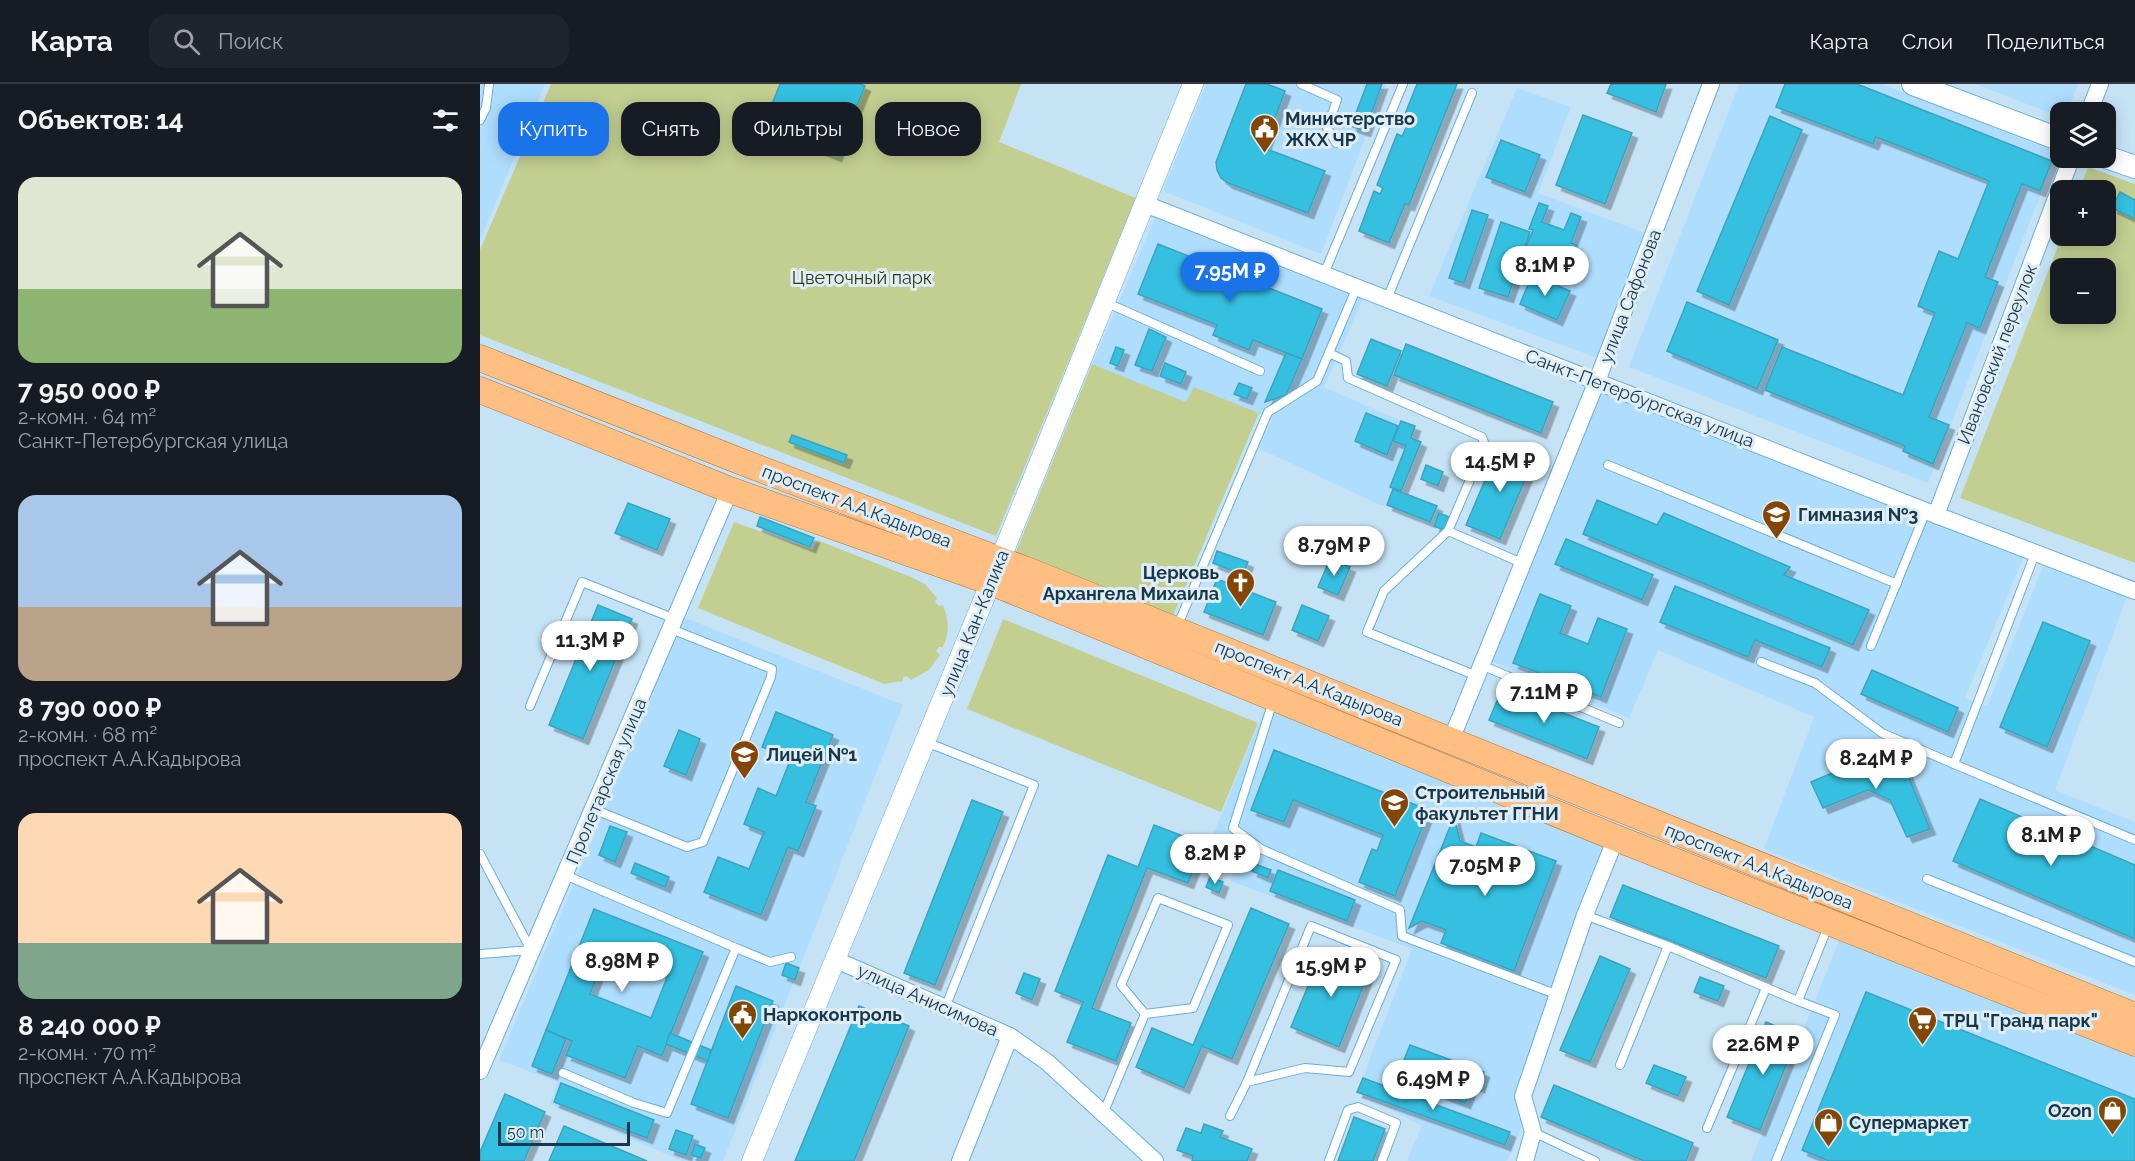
<!DOCTYPE html>
<html lang="ru">
<meta charset="utf-8">
<style>
body{margin:0;font-family:Raleway,sans-serif;background:#20242c;color:#f1f3f6;height:100vh;display:flex;flex-direction:column;font-size:22px;white-space:nowrap}
*{box-sizing:border-box;margin:0}
p{font-size:20px;color:#9ea1a6}
.icon{flex:none;width:33px;height:33px;fill:none;stroke:currentColor;stroke-width:2;stroke-linecap:round;stroke-linejoin:round}
.map{position:relative;flex:1;overflow:hidden}
.panel{display:flex;flex-direction:column;background:#171b24;width:480px}
.panel>*{flex:none}
.hud{position:absolute;left:18px;top:18px;width:570px;height:54px;display:flex;gap:12px}
.tools{position:absolute;left:1570px;top:18px;display:grid;gap:12px}
.tools a{display:grid;place-items:center;width:66px;height:66px;border-radius:12px;background:#171b24;box-shadow:0 3px 15px #0003;font-size:30px}
.scale{position:absolute;left:18px;bottom:15px;width:132px;box-sizing:border-box;padding-left:6px;border:3px solid #18374a;border-top:0;font-size:16px;line-height:21px;white-space:nowrap;color:#18374a;-webkit-text-stroke:4px #dfedf7;paint-order:stroke}
.price{position:absolute;translate:-50% -51px;padding:0 14px;border-radius:21px;background:#fff;color:#222;font-size:20px;line-height:39px;filter:drop-shadow(0 2px 3px #0008)}
.price::after{content:'';position:absolute;left:50%;top:36px;width:18px;height:14px;margin-left:-9px;background:inherit;clip-path:polygon(0 0,100% 0,50% 100%)}
.price.active{background:#1a73e8;color:#fff}
ul{padding:0;list-style:none}
li{display:grid;align-content:center;gap:12px;height:318px;padding:0 18px}
li span{display:grid;place-items:center;height:186px;border-radius:18px;color:#555}
li>.icon{margin-inline-start:auto}
span .icon{width:108px;height:108px;fill:#fffc;stroke-width:1}
li b{font-size:26px}
h2{display:flex;justify-content:space-between;align-items:center;height:72px;padding:0 18px;font-size:26px}
.tag{padding:0 21px;border-radius:18px;background:#171b24;box-shadow:0 3px 15px #0003;font-size:21px;line-height:54px}
.tag.active{background:#1a73e8;color:#fff}
header{display:flex;align-items:center;gap:36px;box-sizing:border-box;height:84px;padding:0 30px;background:#171b24;border-bottom:2px solid #363941}
header strong{font-size:28px}
nav{display:flex;gap:33px;margin-inline-start:auto;font-size:21px}
.search{width:420px;height:54px;background:#20242c;display:flex;align-items:center;gap:15px;box-sizing:border-box;padding:0 21px;border-radius:18px;color:#9ea1a6;font-size:22px}
main{display:flex;flex:1;min-height:0}
.map>svg:first-child{display:block}
.built{fill:#aeddfd}
.green{fill:#c2cf91;fill-rule:evenodd}
.building{fill:#34c0e1;stroke:#3da3bd;stroke-width:1.5;fill-rule:evenodd;filter:url(#shadow)}
.lines{fill:none;stroke-linecap:round;stroke-linejoin:round}
.service-casing{stroke:#66afdd;stroke-width:10}
.minor-casing{stroke:#66afdd;stroke-width:18}
.tertiary-casing{stroke:#66afdd;stroke-width:21}
.secondary-casing{stroke:#66afdd;stroke-width:24}
.primary-casing{stroke:#ae7338;stroke-width:27}
.service{stroke:#fff;stroke-width:8}
.minor{stroke:#fff;stroke-width:16}
.tertiary{stroke:#fff;stroke-width:20}
.secondary{stroke:#fff;stroke-width:22}
.primary{stroke:#ffbe82;stroke-width:26}
.labels{text-anchor:middle;dominant-baseline:central;stroke-width:6;stroke-linejoin:round;paint-order:stroke}
.poi-label{font-size:18px;font-weight:bold;fill:#18374a;stroke:#dfedf7;text-anchor:start}
.park-label{font-size:18px;fill:#31380f;stroke:#dfedf7}
.street-label{font-size:18px;fill:#18374a;stroke:#dfedf7}
</style>
<header>
<strong>Карта</strong>
<div class="search"><svg class="icon" aria-label="search" viewBox="0 0 24 24"><circle cx="10" cy="10" r="6"/><path d="M15 15l6 6"/></svg>Поиск</div>
<nav><a>Карта</a><a>Слои</a><a>Поделиться</a></nav>
</header>
<main>
<section class="panel">
<h2>Объектов: 14<svg class="icon" aria-label="filters" viewBox="0 0 24 24"><path d="M4 7h16M4 17h16"/><circle cx="9" cy="7" r="2"/><circle cx="15" cy="17" r="2"/></svg></h2>
<ul>
<li><span style="background:linear-gradient(#dfe7d0 60%,#8fb573 0)"><svg class="icon" aria-label="home" viewBox="0 0 24 24"><path d="M3 11l9-7 9 7M6 9v11h12V9"/></svg></span><div><b>7 950 000 ₽</b><p>2-комн. · 64 m²</p><p>Санкт-Петербургская улица</p></div></li>
<li><span style="background:linear-gradient(#a9c7e8 60%,#b9a48a 0)"><svg class="icon" aria-label="home" viewBox="0 0 24 24"><path d="M3 11l9-7 9 7M6 9v11h12V9"/></svg></span><div><b>8 790 000 ₽</b><p>2-комн. · 68 m²</p><p>проспект А.А.Кадырова</p></div></li>
<li><span style="background:linear-gradient(#ffd9b3 70%,#7fa58c 0)"><svg class="icon" aria-label="home" viewBox="0 0 24 24"><path d="M3 11l9-7 9 7M6 9v11h12V9"/></svg></span><div><b>8 240 000 ₽</b><p>2-комн. · 70 m²</p><p>проспект А.А.Кадырова</p></div></li>
</ul>
</section>
<div class="map">
<svg width="1655" height="1077" viewBox="0 0 1655 1077">
<defs>
<filter id="shadow"><feDropShadow dx="5.5" dy="5.5" stdDeviation="0" flood-color="#0004"/></filter>
</defs>
<rect width="100%" height="100%" fill="#c6e3f6"/>
<g class="built">
<polygon points="0,0 65,0 0,156"/>
<polygon points="726,0 906,0 841,170 683,107"/>
<polygon points="1259,0 1401,0 1577,68 1448,399 1149,283"/>
<polygon points="1495,0 1598,0 1587,28 1581,28 1581,33"/>
<polygon points="1037,4 1091,23 1058,109 1165,149 1120,275 949,212"/>
<polygon points="675,134 883,215 844,303 921,337 913,357 926,362 910,403 913,405 907,421 900,421 778,364 792,336 779,329 714,303 707,319 612,280"/>
<polygon points="1110,305 1544,472 1485,614 1507,622 1563,482 1647,513 1575,706 1655,738 1655,911 1284,765 1334,633 1178,566 1149,634 999,572"/>
<polygon points="203,533 423,621 243,1077 202,1077 70,1020 78,998 19,976 106,771"/>
<polygon points="785,624 1126,760 1043,1038 1032,1069 1026,1077 929,1077 927,1076 942,1042 877,1008 932,865 751,797 764,762 734,749"/>
<polygon points="1361,852 1655,971 1655,1077 1271,1077"/>
</g>
<g class="green">
<polygon points="71,0 541,0 519,58 656,114 516,452 0,251 0,166"/>
<path d="M1608 83 1655 100V479L1480 414 1582 152H1626V106H1599ZM1581 184H1626V230H1581Z"/>
<polygon points="612,280 706,318 714,303 779,329 692,534 535,470"/>
<path d="M254 438 333 466 337 456 431 493 445 500 457 514 455 518 459 522 463 521C469 538 470 546 463 563H459L456 567 460 571 449 586 431 596 427 592 423 593V597L404 600 218 524Z"/>
<polygon points="523,535 778,639 741,728 487,625"/>
</g>
<g class="building">
<polygon points="300,0 380,0 385,2 356,72 283,43"/>
<polygon points="766,0 787,0 805,7 784,64 845,87 828,129 748,99 741,94 737,86 736,78"/>
<polygon points="887,0 902,0 885,47 871,42"/>
<polygon points="937,0 977,0 929,121 925,120 909,159 879,147 894,107 900,110 903,104 897,101 917,50 922,52 927,42 921,40"/>
<polygon points="1131,0 1186,0 1176,28 1127,9"/>
<polygon points="1305,0 1377,0 1572,77 1560,107 1542,100 1505,193 1518,198 1500,244 1487,239 1449,333 1469,341 1453,380 1423,367 1425,362 1285,306 1302,263 1423,311 1455,229 1438,222 1459,167 1478,175 1509,97 1396,53 1393,60 1296,23"/>
<polygon points="1103,31 1152,49 1125,120 1076,101"/>
<polygon points="1290,32 1322,46 1249,221 1217,207"/>
<polygon points="1021,56 1060,71 1045,108 1006,93"/>
<polygon points="1640,108 1655,116 1655,135 1632,124"/>
<polygon points="1059,119 1068,122 1062,138 1084,146 1091,129 1101,133 1091,159 1097,161 1091,177 1061,165 1056,178 1042,173 1053,146 1049,145"/>
<polygon points="992,126 1008,131 984,199 969,194"/>
<polygon points="1021,138 1050,148 1028,213 999,204"/>
<polygon points="678,160 842,225 822,275 773,256 769,266 733,251 737,241 658,210"/>
<polygon points="1052,191 1090,207 1077,236 1040,220"/>
<polygon points="1207,218 1298,256 1277,305 1187,267"/>
<polygon points="669,245 686,253 672,287 655,281"/>
<polygon points="891,255 921,267 907,302 877,290"/>
<polygon points="926,260 1073,318 1061,349 914,291"/>
<polygon points="636,263 644,266 638,282 630,279"/>
<polygon points="806,269 822,275 806,311 785,318"/>
<polygon points="685,279 706,288 701,300 680,292"/>
<polygon points="759,299 772,304 767,315 754,310"/>
<polygon points="886,329 918,342 907,371 875,357"/>
<polygon points="921,337 935,342 931,354 941,358 921,407 910,403 926,362 913,357"/>
<polygon points="312,351 367,371 364,379 309,358"/>
<polygon points="1019,363 1053,377 1020,455 986,441"/>
<polygon points="946,381 963,388 958,402 941,395"/>
<polygon points="913,405 957,422 950,438 907,421"/>
<polygon points="1117,416 1177,441 1184,429 1310,483 1304,491 1389,526 1373,561 1103,450"/>
<polygon points="148,419 190,435 177,466 135,449"/>
<polygon points="959,429 969,433 964,446 954,442"/>
<polygon points="280,433 334,454 330,463 277,442"/>
<polygon points="1086,455 1173,491 1162,516 1075,480"/>
<polygon points="737,467 768,478 763,491 733,479"/>
<polygon points="850,475 870,483 858,511 838,503"/>
<polygon points="737,495 796,518 783,551 724,528"/>
<polygon points="1195,502 1350,564 1342,583 1275,556 1268,573 1180,538"/>
<polygon points="1060,510 1091,522 1080,549 1108,560 1118,534 1147,545 1121,613 1033,579"/>
<polygon points="118,521 152,535 103,655 69,641"/>
<polygon points="822,521 849,532 838,557 812,546"/>
<polygon points="1563,538 1610,557 1567,663 1520,643"/>
<polygon points="1392,586 1478,624 1468,648 1381,610"/>
<polygon points="1022,605 1119,643 1107,675 1009,636"/>
<polygon points="296,628 353,651 326,718 336,722 318,767 308,763 281,831 224,808 238,773 269,785 284,748 264,740 278,704 296,712 311,674 282,663"/>
<polygon points="199,646 220,655 206,691 184,682"/>
<polygon points="794,666 949,726 915,812 879,798 892,765 897,767 903,751 813,716 804,738 771,726"/>
<polygon points="1395,671 1425,684 1450,745 1427,753 1410,716 1388,706 1343,724 1331,698"/>
<polygon points="1500,715 1655,781 1655,855 1473,777"/>
<polygon points="492,716 523,728 455,901 424,889"/>
<polygon points="974,733 980,757 996,763 1001,749 1076,777 1034,887 961,859 966,846 942,837 929,844"/>
<polygon points="674,741 724,760 708,799 667,784 612,924 651,939 636,977 587,958 603,918 575,907 628,771 658,783"/>
<polygon points="130,742 147,748 135,778 119,771"/>
<polygon points="739,760 751,764 745,779 733,775"/>
<polygon points="155,779 189,793 185,803 151,789"/>
<polygon points="775,780 791,786 788,794 772,787"/>
<polygon points="798,786 875,816 867,837 790,807"/>
<polygon points="730,793 743,798 739,809 726,803"/>
<polygon points="1143,801 1299,862 1286,894 1130,833"/>
<polygon points="771,824 809,840 752,975 722,962 704,1004 656,983 672,944 713,961"/>
<path d="M114 825 223 868 182 972 158 962 145 994 86 971 92 957 66 946ZM127 867 188 891 171 934 110 910Z"/>
<polygon points="843,866 890,885 859,963 811,943"/>
<polygon points="1120,872 1150,885 1110,978 1080,966"/>
<polygon points="306,879 319,884 315,896 302,891"/>
<polygon points="544,889 560,895 552,916 536,909"/>
<polygon points="1220,893 1244,902 1238,917 1214,908"/>
<polygon points="256,902 293,917 248,1034 211,1020"/>
<polygon points="1386,908 1655,1015 1655,1077 1349,1077 1322,1066"/>
<polygon points="379,922 429,942 374,1077 315,1077"/>
<polygon points="1286,938 1318,951 1280,1046 1247,1033"/>
<polygon points="66,946 86,955 72,990 52,982"/>
<polygon points="190,949 231,966 228,977 186,960"/>
<polygon points="930,961 1004,988 999,1003 987,999 985,1004 990,1006 985,1019 924,996 928,984 935,986 937,981 924,976"/>
<polygon points="1174,981 1206,993 1198,1012 1166,999"/>
<polygon points="883,994 1030,1048 1025,1061 877,1008"/>
<polygon points="81,999 174,1036 167,1054 74,1018"/>
<polygon points="1074,1001 1213,1059 1206,1077 1164,1077 1061,1033"/>
<polygon points="25,1010 65,1028 44,1077 0,1077 0,1068"/>
<polygon points="874,1033 905,1045 893,1077 858,1077"/>
<polygon points="724,1040 743,1047 740,1053 772,1065 767,1077 712,1077 713,1072 697,1066 706,1044 721,1049"/>
<polygon points="84,1042 167,1077 69,1077"/>
<polygon points="196,1046 213,1052 206,1071 189,1065"/>
<polygon points="215,1060 225,1064 221,1074 211,1071"/>
</g>
<g class="lines">
<defs>
<g id="service">
<polyline points="821,0 857,16 847,44 856,59"/>
<polyline points="0,36 6,24 9,0"/>
<polyline points="844,190 923,0"/>
<polyline points="907,215 992,9"/>
<polyline points="625,218 780,287"/>
<polyline points="849,269 866,277 868,294 1002,353 1005,361 968,447"/>
<polyline points="1128,381 1417,500"/>
<polyline points="1555,470 1474,680 1655,756"/>
<polyline points="697,543 788,328 837,297 877,203"/>
<polyline points="1391,562 1446,427"/>
<polyline points="1281,578 1335,599 1402,649 1474,680"/>
<polyline points="1001,581 1139,639"/>
<polyline points="997,592 887,548 904,507 968,447 1042,479"/>
<polyline points="793,617 753,744 781,765 920,826 922,852 1078,911"/>
<polyline points="50,622 102,498 195,535"/>
<polyline points="446,658 554,701 465,924"/>
<polyline points="113,725 207,763 223,758 291,593 292,585 191,545"/>
<polyline points="0,770 51,866 0,870"/>
<polyline points="1447,795 1655,878"/>
<polyline points="1105,831 1188,862 1318,917 1349,840"/>
<polyline points="256,864 290,878 311,873"/>
<polyline points="1140,981 1188,862"/>
<polyline points="83,989 154,1019 187,1029 256,864 85,791"/>
<polyline points="623,1030 665,930 641,901 678,814 748,841 713,924 665,930"/>
<polyline points="750,1032 767,998 831,842 916,876 869,988 825,984 767,998"/>
<polyline points="1227,1044 1286,904"/>
<polyline points="1053,1048 1115,1077"/>
<polyline points="849,1077 868,1026 878,1023 916,1039 902,1077"/>
<polyline points="1296,1077 1355,931 1318,917"/>
</g>
<g id="minor">
<polyline points="1609,28 1620,0"/>
<polyline points="665,120 1456,431 1655,507"/>
<polyline points="1456,431 1591,75"/>
<polyline points="971,656 1117,297 1231,0"/>
<polyline points="356,876 530,952 567,978 675,1077"/>
<polyline points="0,987 250,406"/>
<polyline points="480,1077 530,952"/>
<polyline points="1045,1077 1053,1048 1043,1012 1105,831 1136,754"/>
</g>
<polyline id="tertiary" points="272,1077 520,476 713,0"/>
<g id="secondary">
<polyline points="1433,0 1581,56"/>
<polyline points="1626,73 1655,83"/>
</g>
<g id="primary">
<polyline points="0,274 262,378 549,487 1655,932"/>
<polyline points="0,306 250,406 511,498 1136,754 1655,959"/>
</g>
</defs>
<use href="#service" class="service-casing"/>
<use href="#minor" class="minor-casing"/>
<use href="#tertiary" class="tertiary-casing"/>
<use href="#secondary" class="secondary-casing"/>
<use href="#primary" class="primary-casing"/>
<use href="#service" class="service"/>
<use href="#minor" class="minor"/>
<use href="#tertiary" class="tertiary"/>
<use href="#secondary" class="secondary"/>
<use href="#primary" class="primary"/>
</g>
<defs>
<symbol id="civic-pin" viewBox="-11 -11 22 30"><path d="M0 17L-7.5 6A9.5 9.5 0 1 1 7.5 6Z" fill="#834604" stroke="#dfedf7"/><path d="M-.6-6.5H3V-4.5H.6V-3L4-1V1h2V6H-6V1h2V-1L-.6-3ZM-1.2 2.5V6h2.4V2.5Z" fill="#fff"/></symbol>
<symbol id="school-pin" viewBox="-11 -11 22 30"><path d="M0 17L-7.5 6A9.5 9.5 0 1 1 7.5 6Z" fill="#834604" stroke="#dfedf7"/><path d="M0-5L7-2L0 1L-7-2ZM-4 1L0 2.5L4 1V4Q0 6-4 4Z" fill="#fff"/></symbol>
<symbol id="church-pin" viewBox="-11 -11 22 30"><path d="M0 17L-7.5 6A9.5 9.5 0 1 1 7.5 6Z" fill="#834604" stroke="#dfedf7"/><path d="M-1.2-6h2.4v3.5h3.3v2.4h-3.3V6h-2.4V-.1h-3.3v-2.4h3.3Z" fill="#fff"/></symbol>
<symbol id="university-pin" viewBox="-11 -11 22 30"><path d="M0 17L-7.5 6A9.5 9.5 0 1 1 7.5 6Z" fill="#834604" stroke="#dfedf7"/><path d="M0-5L7-2L0 1L-7-2ZM-4 1L0 2.5L4 1V4Q0 6-4 4Z" fill="#fff"/></symbol>
<symbol id="supermarket-pin" viewBox="-11 -11 22 30"><path d="M0 17L-7.5 6A9.5 9.5 0 1 1 7.5 6Z" fill="#834604" stroke="#dfedf7"/><path d="M-6-5.5h2.5l.6 2H6L4.5 2H-2.5L-4.4-4H-6ZM-1.5 3.2a1.3 1.3 0 1 0 .1 0ZM3 3.2a1.3 1.3 0 1 0 .1 0Z" fill="#fff"/></symbol>
<symbol id="shop-pin" viewBox="-11 -11 22 30"><path d="M0 17L-7.5 6A9.5 9.5 0 1 1 7.5 6Z" fill="#834604" stroke="#dfedf7"/><path d="M-5-2.5h2.3a2.7 3.5 0 0 1 5.4 0H5L5.5 6h-11ZM-1.5-2.5h3a1.5 2.3 0 0 0-3 0Z" fill="#fff"/></symbol>
</defs>
<g fill-rule="evenodd">
<use href="#civic-pin" x="768" y="28" width="33" height="45"/>
<use href="#school-pin" x="1280" y="414" width="33" height="45"/>
<use href="#church-pin" x="744" y="482" width="33" height="45"/>
<use href="#school-pin" x="248" y="654" width="33" height="45"/>
<use href="#university-pin" x="898" y="702" width="33" height="45"/>
<use href="#civic-pin" x="246" y="914" width="33" height="45"/>
<use href="#supermarket-pin" x="1426" y="920" width="33" height="45"/>
<use href="#shop-pin" x="1616" y="1010" width="33" height="45"/>
<use href="#shop-pin" x="1332" y="1022" width="33" height="45"/>
</g>
<g class="labels">
<g class="poi-label">
<text x="805" y="34">Министерство<tspan x="805" dy="21">ЖКХ ЧР</tspan></text>
<text x="1318" y="430">Гимназия №3</text>
<text x="739" y="488" text-anchor="end">Церковь<tspan x="739" dy="21">Архангела Михаила</tspan></text>
<text x="286" y="670">Лицей №1</text>
<text x="935" y="708">Строительный<tspan x="935" dy="21">факультет ГГНИ</tspan></text>
<text x="283" y="930">Наркоконтроль</text>
<text x="1463" y="936">ТРЦ "Гранд парк"</text>
<text x="1612" y="1026" text-anchor="end">Ozon</text>
<text x="1369" y="1038">Супермаркет</text>
</g>
<g class="park-label">
<text x="382" y="193">Цветочный парк</text>
</g>
<g class="street-label">
<text transform="translate(1150 212) rotate(-69)">улица Сафонова</text>
<text transform="translate(1517 270) rotate(-69)">Ивановский переулок</text>
<text transform="translate(1160 314) rotate(21)">Санкт-Петербургская улица</text>
<text transform="translate(377 422) rotate(21)">проспект А.А.Кадырова</text>
<text transform="translate(494 539) rotate(-68)">улица Кан-Калика</text>
<text transform="translate(829 599) rotate(22)">проспект А.А.Кадырова</text>
<text transform="translate(126 697) rotate(-67)">Пролетарская улица</text>
<text transform="translate(1279 782) rotate(22)">проспект А.А.Кадырова</text>
<text transform="translate(448 916) rotate(24)">улица Анисимова</text>
</g>
</g>
</svg>
<div class="tools">
<a><svg class="icon" aria-label="layers" viewBox="0 0 24 24"><path d="M12 4l9 5-9 5-9-5zM3 14l9 5 9-5"/></svg></a>
<a>+</a>
<a>−</a>
</div>
<div class="scale">50 m</div>
<b class="price" style="left:1065px;top:213px">8.1M ₽</b>
<b class="price active" style="left:750px;top:219px">7.95M ₽</b>
<b class="price" style="left:1020px;top:409px">14.5M ₽</b>
<b class="price" style="left:854px;top:493px">8.79M ₽</b>
<b class="price" style="left:110px;top:588px">11.3M ₽</b>
<b class="price" style="left:1064px;top:640px">7.11M ₽</b>
<b class="price" style="left:1396px;top:706px">8.24M ₽</b>
<b class="price" style="left:1571px;top:783px">8.1M ₽</b>
<b class="price" style="left:735px;top:801px">8.2M ₽</b>
<b class="price" style="left:1005px;top:813px">7.05M ₽</b>
<b class="price" style="left:142px;top:909px">8.98M ₽</b>
<b class="price" style="left:851px;top:914px">15.9M ₽</b>
<b class="price" style="left:1283px;top:992px">22.6M ₽</b>
<b class="price" style="left:953px;top:1027px">6.49M ₽</b>
<div class="hud">
<a class="tag active">Купить</a>
<a class="tag">Снять</a>
<a class="tag">Фильтры</a>
<a class="tag">Новое</a>
</div>
</div>
</main>
